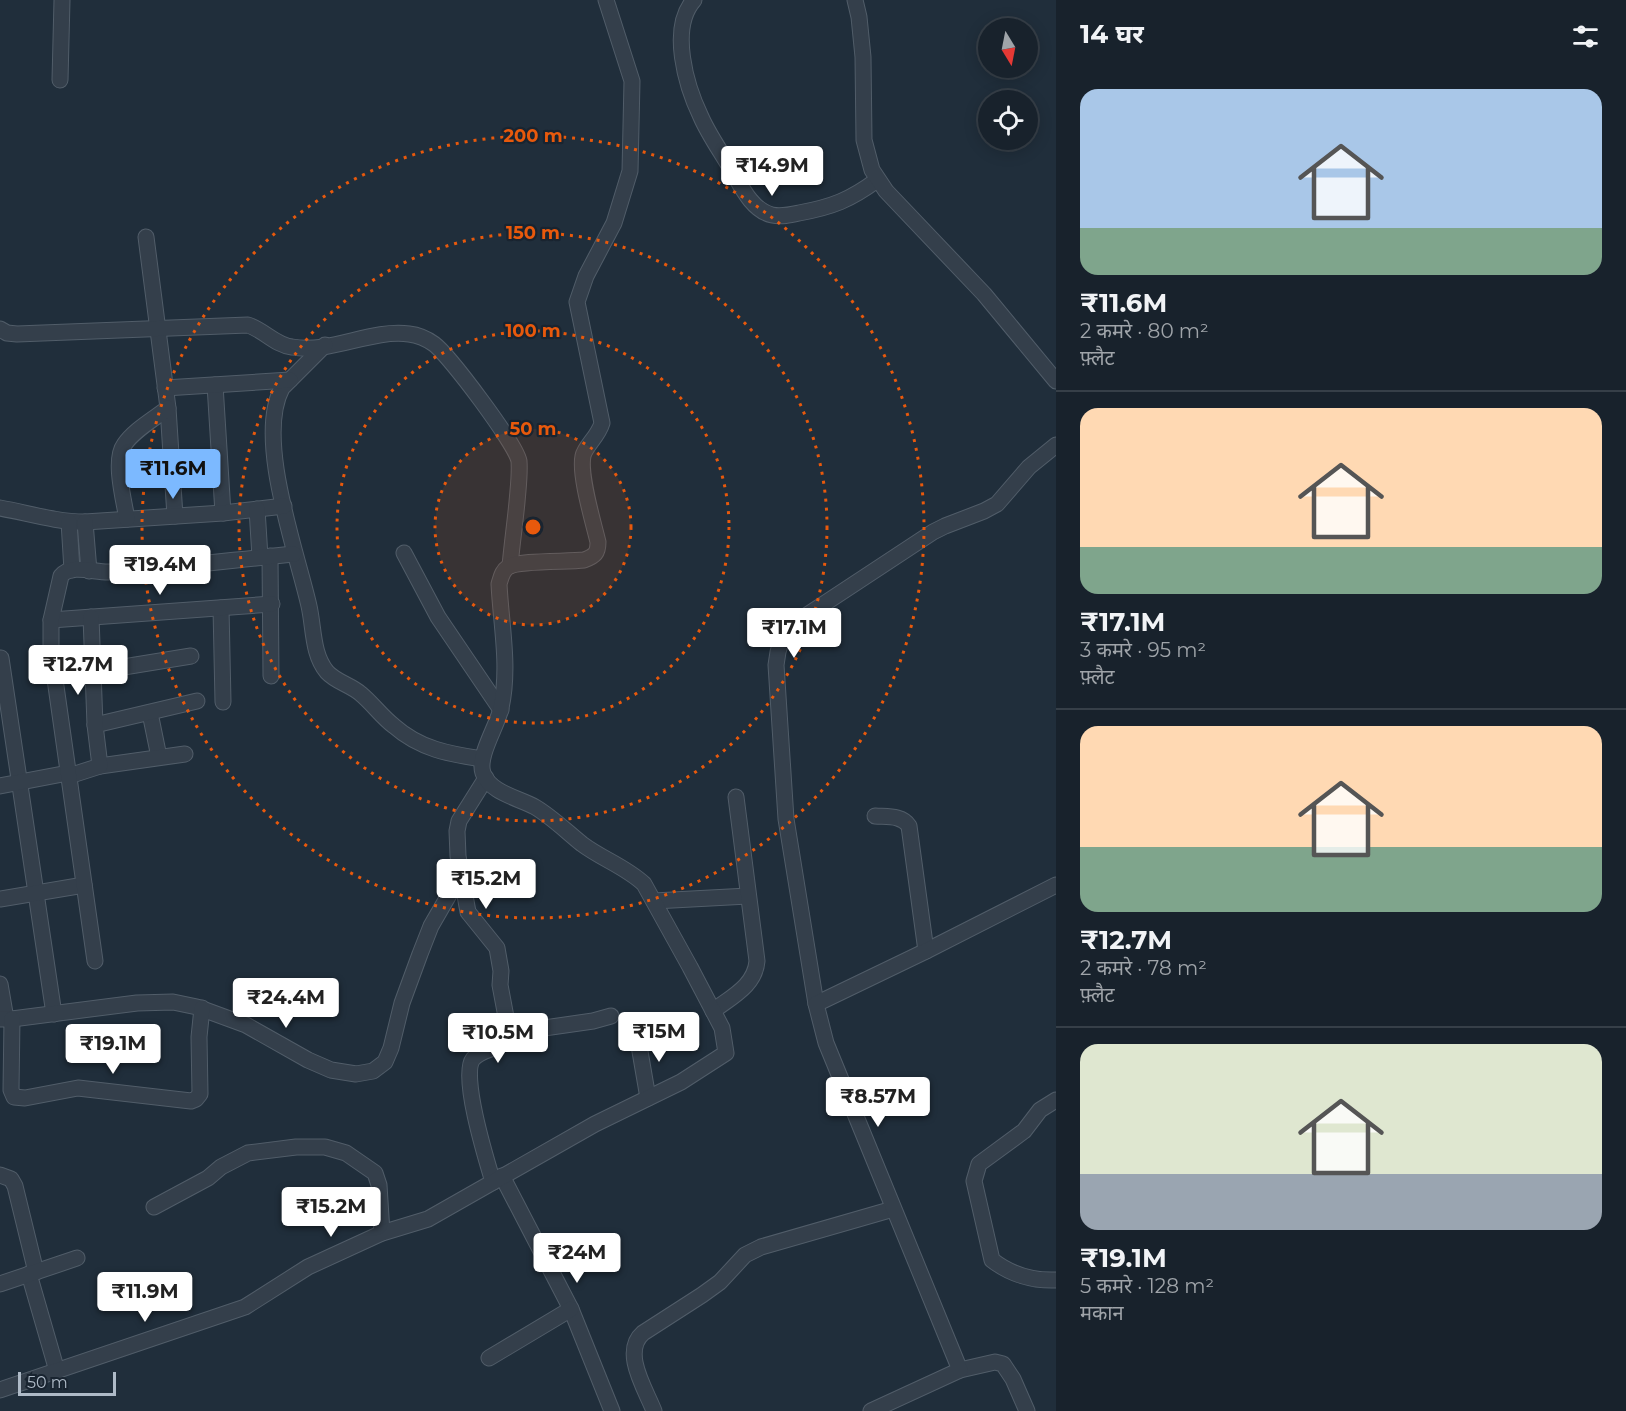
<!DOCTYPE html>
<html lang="hi">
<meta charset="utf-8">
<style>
body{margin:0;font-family:Montserrat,"Noto Sans Devanagari",sans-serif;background:#212a34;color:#f1f3f6;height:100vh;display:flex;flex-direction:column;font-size:22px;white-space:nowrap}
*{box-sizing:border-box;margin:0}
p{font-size:20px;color:#9fa4a9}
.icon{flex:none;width:33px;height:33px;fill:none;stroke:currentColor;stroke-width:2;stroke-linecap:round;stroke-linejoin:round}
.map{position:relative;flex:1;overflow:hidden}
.panel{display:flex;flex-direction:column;background:#18222c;width:570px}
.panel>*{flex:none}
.needle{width:39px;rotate:170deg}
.tools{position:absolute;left:978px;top:18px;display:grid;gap:12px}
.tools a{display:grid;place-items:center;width:60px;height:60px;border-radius:50%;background:#18222c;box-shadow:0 3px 15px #0003,0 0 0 2px #363f48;font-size:30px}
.scale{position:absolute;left:18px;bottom:15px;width:98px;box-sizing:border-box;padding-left:6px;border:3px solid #aebac7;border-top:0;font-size:16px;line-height:21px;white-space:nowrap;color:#aebac7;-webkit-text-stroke:4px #192430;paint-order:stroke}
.price{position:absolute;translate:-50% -51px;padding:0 14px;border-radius:6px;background:#fff;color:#222;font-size:20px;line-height:39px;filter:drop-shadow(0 2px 3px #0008)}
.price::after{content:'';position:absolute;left:50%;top:36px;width:18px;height:14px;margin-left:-9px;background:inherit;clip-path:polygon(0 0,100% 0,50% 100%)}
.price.on{background:#7cb9ff;color:#111}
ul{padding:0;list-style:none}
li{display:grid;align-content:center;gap:12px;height:318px;padding:0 24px}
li+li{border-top:2px solid #363f48}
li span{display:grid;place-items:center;height:186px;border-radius:18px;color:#555}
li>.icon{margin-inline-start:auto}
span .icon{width:108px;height:108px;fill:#fffc;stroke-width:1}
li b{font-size:26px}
h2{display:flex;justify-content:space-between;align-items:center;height:72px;padding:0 24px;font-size:26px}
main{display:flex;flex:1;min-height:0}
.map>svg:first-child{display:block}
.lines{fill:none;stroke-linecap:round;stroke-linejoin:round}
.minor-casing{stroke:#515d69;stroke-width:17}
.minor{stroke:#343f4b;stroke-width:15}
.ring{fill:none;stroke:#e8590c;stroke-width:3;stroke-dasharray:3 6}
.centre{fill:#e8590c;stroke:#192430;stroke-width:3}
.ring-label{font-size:18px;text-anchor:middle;font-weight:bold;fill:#e8590c;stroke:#192430;stroke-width:4.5;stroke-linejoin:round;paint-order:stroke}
</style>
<main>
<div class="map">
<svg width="1056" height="1411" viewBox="0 0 1056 1411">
<rect width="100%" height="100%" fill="#202e3b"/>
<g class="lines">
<defs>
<g id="minor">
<path d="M694 0C669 28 686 86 701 117 708 133 719 149 728 164 739 181 750 210 772 215 781 217 790 215 799 213 832 207 850 200 877 180"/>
<polyline points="855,0 859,17 863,57 864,140 872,170 886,191 984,294 1056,381"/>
<polyline points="60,80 62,0"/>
<polyline points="146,237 168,408 175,516"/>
<path d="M0 329 7 333 17 334 248 325C264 330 275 345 292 347 331 354 370 329 409 334 418 335 427 339 434 344 449 355 516 444 519 461 520 475 518 489 517 502 515 523 512 544 510 566"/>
<path d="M325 345 282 388C255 439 297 552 309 606 314 628 312 654 327 672 336 682 351 685 361 694 373 704 382 717 394 726 420 749 449 754 482 759"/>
<polyline points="215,385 223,513"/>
<polyline points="165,388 290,380"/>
<path d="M0 508C28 513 56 522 85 522L223 513 284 506"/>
<polyline points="257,509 260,557"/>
<path d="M127 519C124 501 113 460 124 445 134 430 154 419 168 408"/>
<polyline points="69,522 72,570"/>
<polyline points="85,522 89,571"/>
<polyline points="404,553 438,617 501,710"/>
<polyline points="270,556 271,676"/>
<polyline points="221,608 223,702"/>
<polyline points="51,620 272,604"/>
<polyline points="1,658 54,1014"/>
<polyline points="93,672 191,656"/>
<polyline points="150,713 159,757"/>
<polyline points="95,725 197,701"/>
<polyline points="100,766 185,754"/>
<polyline points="69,776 100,766 95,725 91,617"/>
<polyline points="486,778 459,821 457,831 458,856 468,912 497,948 501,971 500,985 509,1033"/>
<polyline points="0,786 68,773"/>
<path d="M875 816C887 817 902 815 909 826L926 951"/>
<polyline points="0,899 84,885"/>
<polyline points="654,901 748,896"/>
<path d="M95 961 51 651V620L61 576C71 563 95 573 110 572 171 568 233 560 294 554"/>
<polyline points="0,984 6,1019"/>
<polyline points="816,1004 786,819 776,665 778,652 782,638 801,619 933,532 945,526 984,511 997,504 1029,467 1056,445"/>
<path d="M713 1011C731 997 755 986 757 961L736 797"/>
<polyline points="0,1019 12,1019 137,1003 173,1002 197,1007 246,1025 308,1060 331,1070 356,1074 373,1071 385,1062 391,1048 402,1003 420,954 431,926 461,874"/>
<polyline points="12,1019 11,1090 14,1097 25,1098 78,1088 191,1101 196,1099 200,1094 199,1037 202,1008"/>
<polyline points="637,1034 648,1098"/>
<path d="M1056 1100 1040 1110 1024 1131 979 1164 974 1181 992 1260C1010 1274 1033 1281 1056 1280"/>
<polyline points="0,1175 11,1179 15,1186 36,1272"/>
<polyline points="502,1176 571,1309 612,1411"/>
<path d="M493 1182C487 1162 460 1075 473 1059 483 1047 504 1051 509 1033L593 1021 611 1016"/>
<polyline points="154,1207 208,1178 221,1167 248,1153 296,1147 325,1147 346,1153 375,1173 379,1185 382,1233"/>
<polyline points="29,1274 57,1371"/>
<polyline points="0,1284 77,1258"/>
<polyline points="489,1358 571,1309"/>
<polyline points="960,1370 995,1362 1003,1364 1013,1379 1027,1411"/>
<path d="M0 1390 245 1307 308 1267 382 1233 428 1219 595 1124 681 1082 726 1053 722 1028 690 967 644 884C626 867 602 859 582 844 567 832 552 817 535 807 519 798 490 793 483 773 477 756 498 725 501 708 510 667 501 625 499 584 501 578 502 571 508 567 518 560 568 562 584 560 595 556 598 553 598 542 593 521 579 475 583 456 585 446 598 437 602 423L577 302 586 276 614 223 630 171 632 81 606 0"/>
<path d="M654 1411C646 1390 621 1352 643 1333L702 1295 720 1282 745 1255 761 1247 893 1209"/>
<polyline points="871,1411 960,1370 826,1043 816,1004 926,951 1056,885"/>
</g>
</defs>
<use href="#minor" class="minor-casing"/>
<use href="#minor" class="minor"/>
</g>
<circle cx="533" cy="527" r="98" fill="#e8590c" fill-opacity=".12"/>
<g class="ring">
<circle cx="533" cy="527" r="98"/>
<circle cx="533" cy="527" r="196"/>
<circle cx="533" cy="527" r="294"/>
<circle cx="533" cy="527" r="391"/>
</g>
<circle cx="533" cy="527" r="9" class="centre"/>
<g class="ring-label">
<text x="533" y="142">200 m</text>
<text x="533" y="239">150 m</text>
<text x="533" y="337">100 m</text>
<text x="533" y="435">50 m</text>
</g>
</svg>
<div class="tools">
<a><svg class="needle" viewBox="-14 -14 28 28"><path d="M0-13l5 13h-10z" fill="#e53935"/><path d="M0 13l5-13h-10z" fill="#9fa4a9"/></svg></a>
<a><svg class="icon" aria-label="locate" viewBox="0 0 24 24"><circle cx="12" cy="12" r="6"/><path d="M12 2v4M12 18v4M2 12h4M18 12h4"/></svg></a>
</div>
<div class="scale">50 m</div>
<b class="price" style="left:772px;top:197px">₹14.9M</b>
<b class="price on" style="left:173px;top:500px">₹11.6M</b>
<b class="price" style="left:160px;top:596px">₹19.4M</b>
<b class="price" style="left:794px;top:659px">₹17.1M</b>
<b class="price" style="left:78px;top:696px">₹12.7M</b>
<b class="price" style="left:486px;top:910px">₹15.2M</b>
<b class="price" style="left:286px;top:1029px">₹24.4M</b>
<b class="price" style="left:659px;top:1063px">₹15M</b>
<b class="price" style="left:498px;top:1064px">₹10.5M</b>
<b class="price" style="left:113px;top:1075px">₹19.1M</b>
<b class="price" style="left:878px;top:1128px">₹8.57M</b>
<b class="price" style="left:331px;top:1238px">₹15.2M</b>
<b class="price" style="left:577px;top:1284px">₹24M</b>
<b class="price" style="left:145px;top:1323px">₹11.9M</b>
</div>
<section class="panel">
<h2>14 घर<svg class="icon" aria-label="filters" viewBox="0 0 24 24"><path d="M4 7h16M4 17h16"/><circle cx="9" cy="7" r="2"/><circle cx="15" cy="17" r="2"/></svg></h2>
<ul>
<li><span style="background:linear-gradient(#a9c7e8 75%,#7fa58c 0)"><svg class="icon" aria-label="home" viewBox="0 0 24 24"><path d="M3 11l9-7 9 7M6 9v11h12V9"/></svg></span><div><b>₹11.6M</b><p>2 कमरे · 80 m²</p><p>फ़्लैट</p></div></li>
<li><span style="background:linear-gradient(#ffd9b3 75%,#7fa58c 0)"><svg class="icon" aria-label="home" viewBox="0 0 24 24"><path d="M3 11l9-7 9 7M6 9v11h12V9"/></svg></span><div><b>₹17.1M</b><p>3 कमरे · 95 m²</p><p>फ़्लैट</p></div></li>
<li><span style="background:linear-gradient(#ffd9b3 65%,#7fa58c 0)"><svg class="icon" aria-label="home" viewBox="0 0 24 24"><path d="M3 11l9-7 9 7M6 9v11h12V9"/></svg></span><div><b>₹12.7M</b><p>2 कमरे · 78 m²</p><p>फ़्लैट</p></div></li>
<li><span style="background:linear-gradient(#dfe7d0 70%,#9aa5b1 0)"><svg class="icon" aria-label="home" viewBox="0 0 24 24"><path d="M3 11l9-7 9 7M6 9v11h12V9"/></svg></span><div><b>₹19.1M</b><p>5 कमरे · 128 m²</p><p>मकान</p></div></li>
</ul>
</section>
</main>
